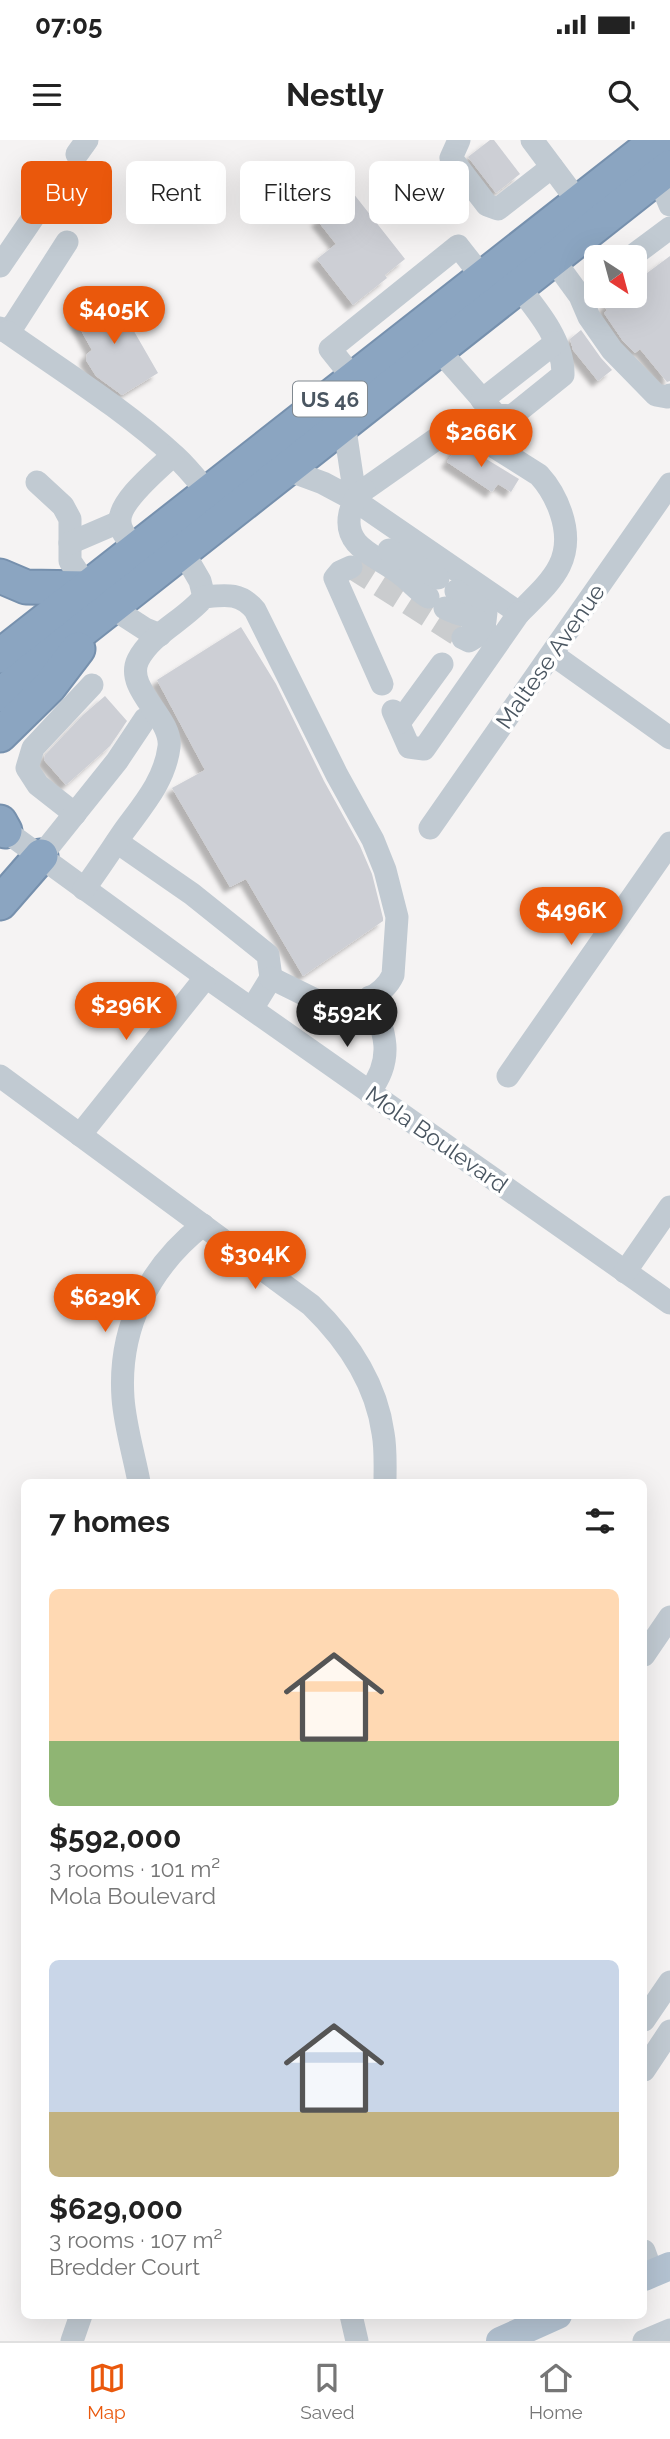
<!DOCTYPE html>
<meta charset="utf-8">
<style>
body{margin:0;font-family:Raleway,sans-serif;background:#f2f2f2;color:#222;height:100vh;display:flex;flex-direction:column;font-size:26px;white-space:nowrap}
*{box-sizing:border-box;margin:0}
p{font-size:23px;color:#767676}
.icon{flex:none;width:38px;height:38px;fill:none;stroke:currentColor;stroke-width:2;stroke-linecap:round;stroke-linejoin:round}
.map{position:relative;flex:1;overflow:hidden}
.drawer{position:absolute;left:21px;top:1339px;width:626px;height:840px;display:flex;flex-direction:column;background:#fff;border-radius:10px;box-shadow:0 7px 28px #0002}
.drawer>*{flex:none}
.guide{position:absolute;left:21px;top:21px;width:628px;height:63px;display:flex;gap:14px}
.needle{width:46px;rotate:144deg}
.controls{position:absolute;left:584px;top:105px;display:grid;gap:14px}
.controls a{display:grid;place-items:center;width:63px;height:63px;border-radius:10px;background:#fff;box-shadow:0 7px 28px #0002;font-size:35px}
.price{position:absolute;translate:-50% -60px;padding:0 16px;border-radius:24px;background:#ea580c;color:#fff;font-size:23px;line-height:46px;filter:drop-shadow(0 2px 4px #0008)}
.price::after{content:'';position:absolute;left:50%;top:42px;width:21px;height:16px;margin-left:-10px;background:inherit;clip-path:polygon(0 0,100% 0,50% 100%)}
.price.selected{background:#222;color:#fff}
ul{padding:0;list-style:none}
li{display:grid;align-content:center;gap:14px;height:371px;padding:0 28px}
li span{display:grid;place-items:center;height:217px;border-radius:10px;color:#555}
li>.icon{margin-inline-start:auto}
span .icon{width:126px;height:126px;fill:#fffc;stroke-width:1}
li b{font-size:30px}
h2{display:flex;justify-content:space-between;align-items:center;height:84px;padding:0 28px;font-size:30px}
.pill{padding:0 24px;border-radius:10px;background:#fff;box-shadow:0 7px 28px #0002;font-size:24px;line-height:63px}
.pill.selected{background:#ea580c;color:#fff}
.status{display:flex;justify-content:space-between;align-items:center;height:49px;padding:0 35px;background:#fff;direction:ltr}
.status svg{height:19px;fill:currentColor}
header{display:flex;justify-content:space-between;align-items:center;height:91px;padding:0 28px;background:#fff;font-size:32px;font-weight:700}
.tabs{display:flex;justify-content:space-around;align-items:center;height:98px;border-top:2px solid #e0e0e0;background:#fff;font-size:19px;color:#767676}
.tabs a{display:grid;justify-items:center;gap:4px}
.tabs .selected{color:#ea580c}
.map>svg:first-child{display:block}
.building{fill:#cdcfd5;filter:url(#shadow)}
.lines{fill:none;stroke-linecap:round;stroke-linejoin:round}
.minor-tunnel{stroke:#caccce;stroke-width:23;stroke-dasharray:23 11;stroke-linecap:butt}
.highway-casing{stroke:#7690ad;stroke-width:37}
.minor{stroke:#c1cad2;stroke-width:23}
.major{stroke:#b3c2d1;stroke-width:28}
.highway{stroke:#8ba5c1;stroke-width:33}
.labels{text-anchor:middle;dominant-baseline:central;stroke-width:7;stroke-linejoin:round;paint-order:stroke}
.shield{fill:#fff;stroke:#808990;stroke-width:2}
.shield-label{font-size:21px;font-weight:bold;fill:#4a5661}
.street-label{font-size:23px;fill:#4a5661;stroke:#fff}
</style>
<div class="status"><b>07:05</b><svg viewBox="0 0 49 12"><path d="M0 12V9h3v3zM5 12V6h3v6zM10 12V3h3v9zM15 12V0h3v12zM26 1h20v11H26zM47 4h2v5h-2z"/></svg></div>
<header><svg class="icon" aria-label="menu" viewBox="0 0 24 24"><path d="M4 6h16M4 12h16M4 18h16"/></svg>Nestly<svg class="icon" aria-label="search" viewBox="0 0 24 24"><circle cx="10" cy="10" r="6"/><path d="M15 15l6 6"/></svg></header>
<div class="map">
<svg width="670" height="2201" viewBox="0 0 670 2201">
<defs>
<filter id="shadow"><feDropShadow dx="-6" dy="6" stdDeviation="2" flood-color="#0004"/></filter>
</defs>
<rect width="100%" height="100%" fill="#f5f3f3"/>
<g class="building">
<polygon points="490,0 494,0 520,34 496,53 468,17"/>
<polygon points="353,53 405,119 385,135 387,138 353,165 317,119 336,104 317,80"/>
<polygon points="670,116 670,241 667,242 640,209 635,213 623,201 604,173 607,170 604,166 617,156 635,156 635,142"/>
<polygon points="112,153 158,233 122,255 96,236 86,220 87,214 92,210 73,176"/>
<polygon points="581,190 601,218 612,230 598,241 573,210 570,199"/>
<polygon points="460,303 519,339 511,352 498,344 492,352 447,322"/>
<polygon points="241,487 276,544 324,641 360,706 372,734 383,778 383,781 303,836 246,739 230,747 172,648 205,630 157,540"/>
<polygon points="105,556 127,581 110,606 66,645 44,620 45,615 83,575"/>
</g>
<g class="lines">
<polyline class="minor-tunnel" points="351,427 463,498"/>
<defs>
<g id="highway">
<polyline points="0,436 26,447 88,448"/>
<polyline points="0,516 658,0"/>
<polyline points="0,555 670,27"/>
<polyline points="0,595 49,547 78,509"/>
<polyline points="0,682 5,691"/>
<polyline points="0,763 41,716"/>
</g>
</defs>
<use href="#highway" class="highway-casing"/>
<g class="minor">
<polyline points="459,0 451,18 487,65 498,69 552,27"/>
<polyline points="532,0 579,63"/>
<polyline points="77,14 87,0"/>
<polyline points="658,36 670,65"/>
<polyline points="631,117 670,88"/>
<polyline points="553,119 580,156 589,177 612,210 656,255 667,257 670,255"/>
<polyline points="0,126 45,60"/>
<polyline points="0,188 7,192 15,183 67,102"/>
<path d="M7 192C64 232 125 270 176 317 188 328 198 341 208 353"/>
<path d="M438 209 496 275 512 276 563 235C564 202 538 171 518 146"/>
<polyline points="354,239 330,209 458,106 483,138"/>
<polyline points="482,260 555,203"/>
<path d="M285 329 323 343 353 359 519 473C550 442 577 421 561 373 556 358 550 347 539 335L466 289 452 288 368 347 361 349 353 343 344 283"/>
<polyline points="37,342 63,366 70,379 70,421 88,448"/>
<path d="M364 350C355 358 353 362 350 373 342 409 380 416 403 436 412 443 418 451 428 457"/>
<polyline points="70,403 119,382"/>
<polyline points="182,410 200,441 204,457"/>
<polyline points="389,410 438,438"/>
<path d="M136 411C131 403 120 392 120 382 118 361 159 329 173 315"/>
<polyline points="351,427 340,432 335,438 382,544"/>
<polyline points="456,451 486,472 485,481"/>
<polyline points="111,467 145,489 160,495"/>
<path d="M445 468C459 476 473 474 485 488L479 495 469 501 463 498"/>
<polyline points="552,514 670,598"/>
<polyline points="393,571 409,607 424,609 519,473"/>
<polyline points="399,583 442,524"/>
<polyline points="75,674 38,645 27,628 33,608 92,545"/>
<polyline points="0,687 206,837 670,1163"/>
<polyline points="430,688 670,344"/>
<polyline points="117,702 192,754 268,815 271,838 252,869"/>
<polyline points="41,716 117,621 145,579"/>
<path d="M84 749C98 730 111 710 124 691 143 665 165 640 169 607 173 578 124 549 138 520 152 493 185 480 204 457 225 455 240 452 255 470L337 635 373 700 385 730 397 777 393 835C384 855 354 870 332 868L271 838"/>
<path d="M0 936 311 1165C347 1200 376 1242 383 1293 386 1309 385 1326 385 1342"/>
<polyline points="508,936 670,703"/>
<path d="M369 952C395 919 385 891 370 857"/>
<polyline points="80,995 206,837"/>
<polyline points="625,1132 670,1067"/>
<path d="M139 1342C134 1315 125 1286 123 1258 118 1188 149 1127 203 1085"/>
<polyline points="644,1515 670,1477"/>
<polyline points="644,1880 670,1842"/>
<polyline points="644,1930 670,1891"/>
<polyline points="644,2111 652,2133"/>
<polyline points="351,2175 357,2201"/>
<polyline points="72,2201 81,2175"/>
<polyline points="644,2201 670,2190"/>
</g>
<g class="major">
<polyline points="644,2137 670,2126"/>
<polyline points="500,2201 558,2175"/>
</g>
<use href="#highway" class="highway"/>
</g>
<g class="labels">
<rect class="shield" x="293" y="241.5" width="74" height="35" rx="5"/>
<g class="shield-label">
<text x="330" y="259">US 46</text>
</g>
<g class="street-label">
<text transform="translate(550 516) rotate(-55)">Maltese Avenue</text>
<text transform="translate(437 999) rotate(35)">Mola Boulevard</text>
</g>
</g>
</svg>
<div class="controls">
<a><svg class="needle" viewBox="-14 -14 28 28"><path d="M0-13l5 13h-10z" fill="#e53935"/><path d="M0 13l5-13h-10z" fill="#767676"/></svg></a>
</div>
<b class="price" style="left:114px;top:206px">$405K</b>
<b class="price" style="left:481px;top:329px">$266K</b>
<b class="price" style="left:571px;top:807px">$496K</b>
<b class="price" style="left:126px;top:902px">$296K</b>
<b class="price selected" style="left:347px;top:909px">$592K</b>
<b class="price" style="left:255px;top:1151px">$304K</b>
<b class="price" style="left:105px;top:1194px">$629K</b>
<div class="guide">
<a class="pill selected">Buy</a>
<a class="pill">Rent</a>
<a class="pill">Filters</a>
<a class="pill">New</a>
</div>
<section class="drawer">
<h2>7 homes<svg class="icon" aria-label="filters" viewBox="0 0 24 24"><path d="M4 7h16M4 17h16"/><circle cx="9" cy="7" r="2"/><circle cx="15" cy="17" r="2"/></svg></h2>
<ul>
<li><span style="background:linear-gradient(#ffd9b3 70%,#8fb573 0)"><svg class="icon" aria-label="home" viewBox="0 0 24 24"><path d="M3 11l9-7 9 7M6 9v11h12V9"/></svg></span><div><b>$592,000</b><p>3 rooms · 101 m²</p><p>Mola Boulevard</p></div></li>
<li><span style="background:linear-gradient(#c9d6e8 70%,#c2b280 0)"><svg class="icon" aria-label="home" viewBox="0 0 24 24"><path d="M3 11l9-7 9 7M6 9v11h12V9"/></svg></span><div><b>$629,000</b><p>3 rooms · 107 m²</p><p>Bredder Court</p></div></li>
</ul>
</section>
</div>
<nav class="tabs">
<a class="selected"><svg class="icon" aria-label="map" viewBox="0 0 24 24"><path d="M3 6l6-2 6 2 6-2v14l-6 2-6-2-6 2zM9 4v14M15 6v14"/></svg>Map</a>
<a><svg class="icon" aria-label="saved" viewBox="0 0 24 24"><path d="M7 4h10v16l-5-4-5 4z"/></svg>Saved</a>
<a><svg class="icon" aria-label="home" viewBox="0 0 24 24"><path d="M3 11l9-7 9 7M6 9v11h12V9"/></svg>Home</a>
</nav>
